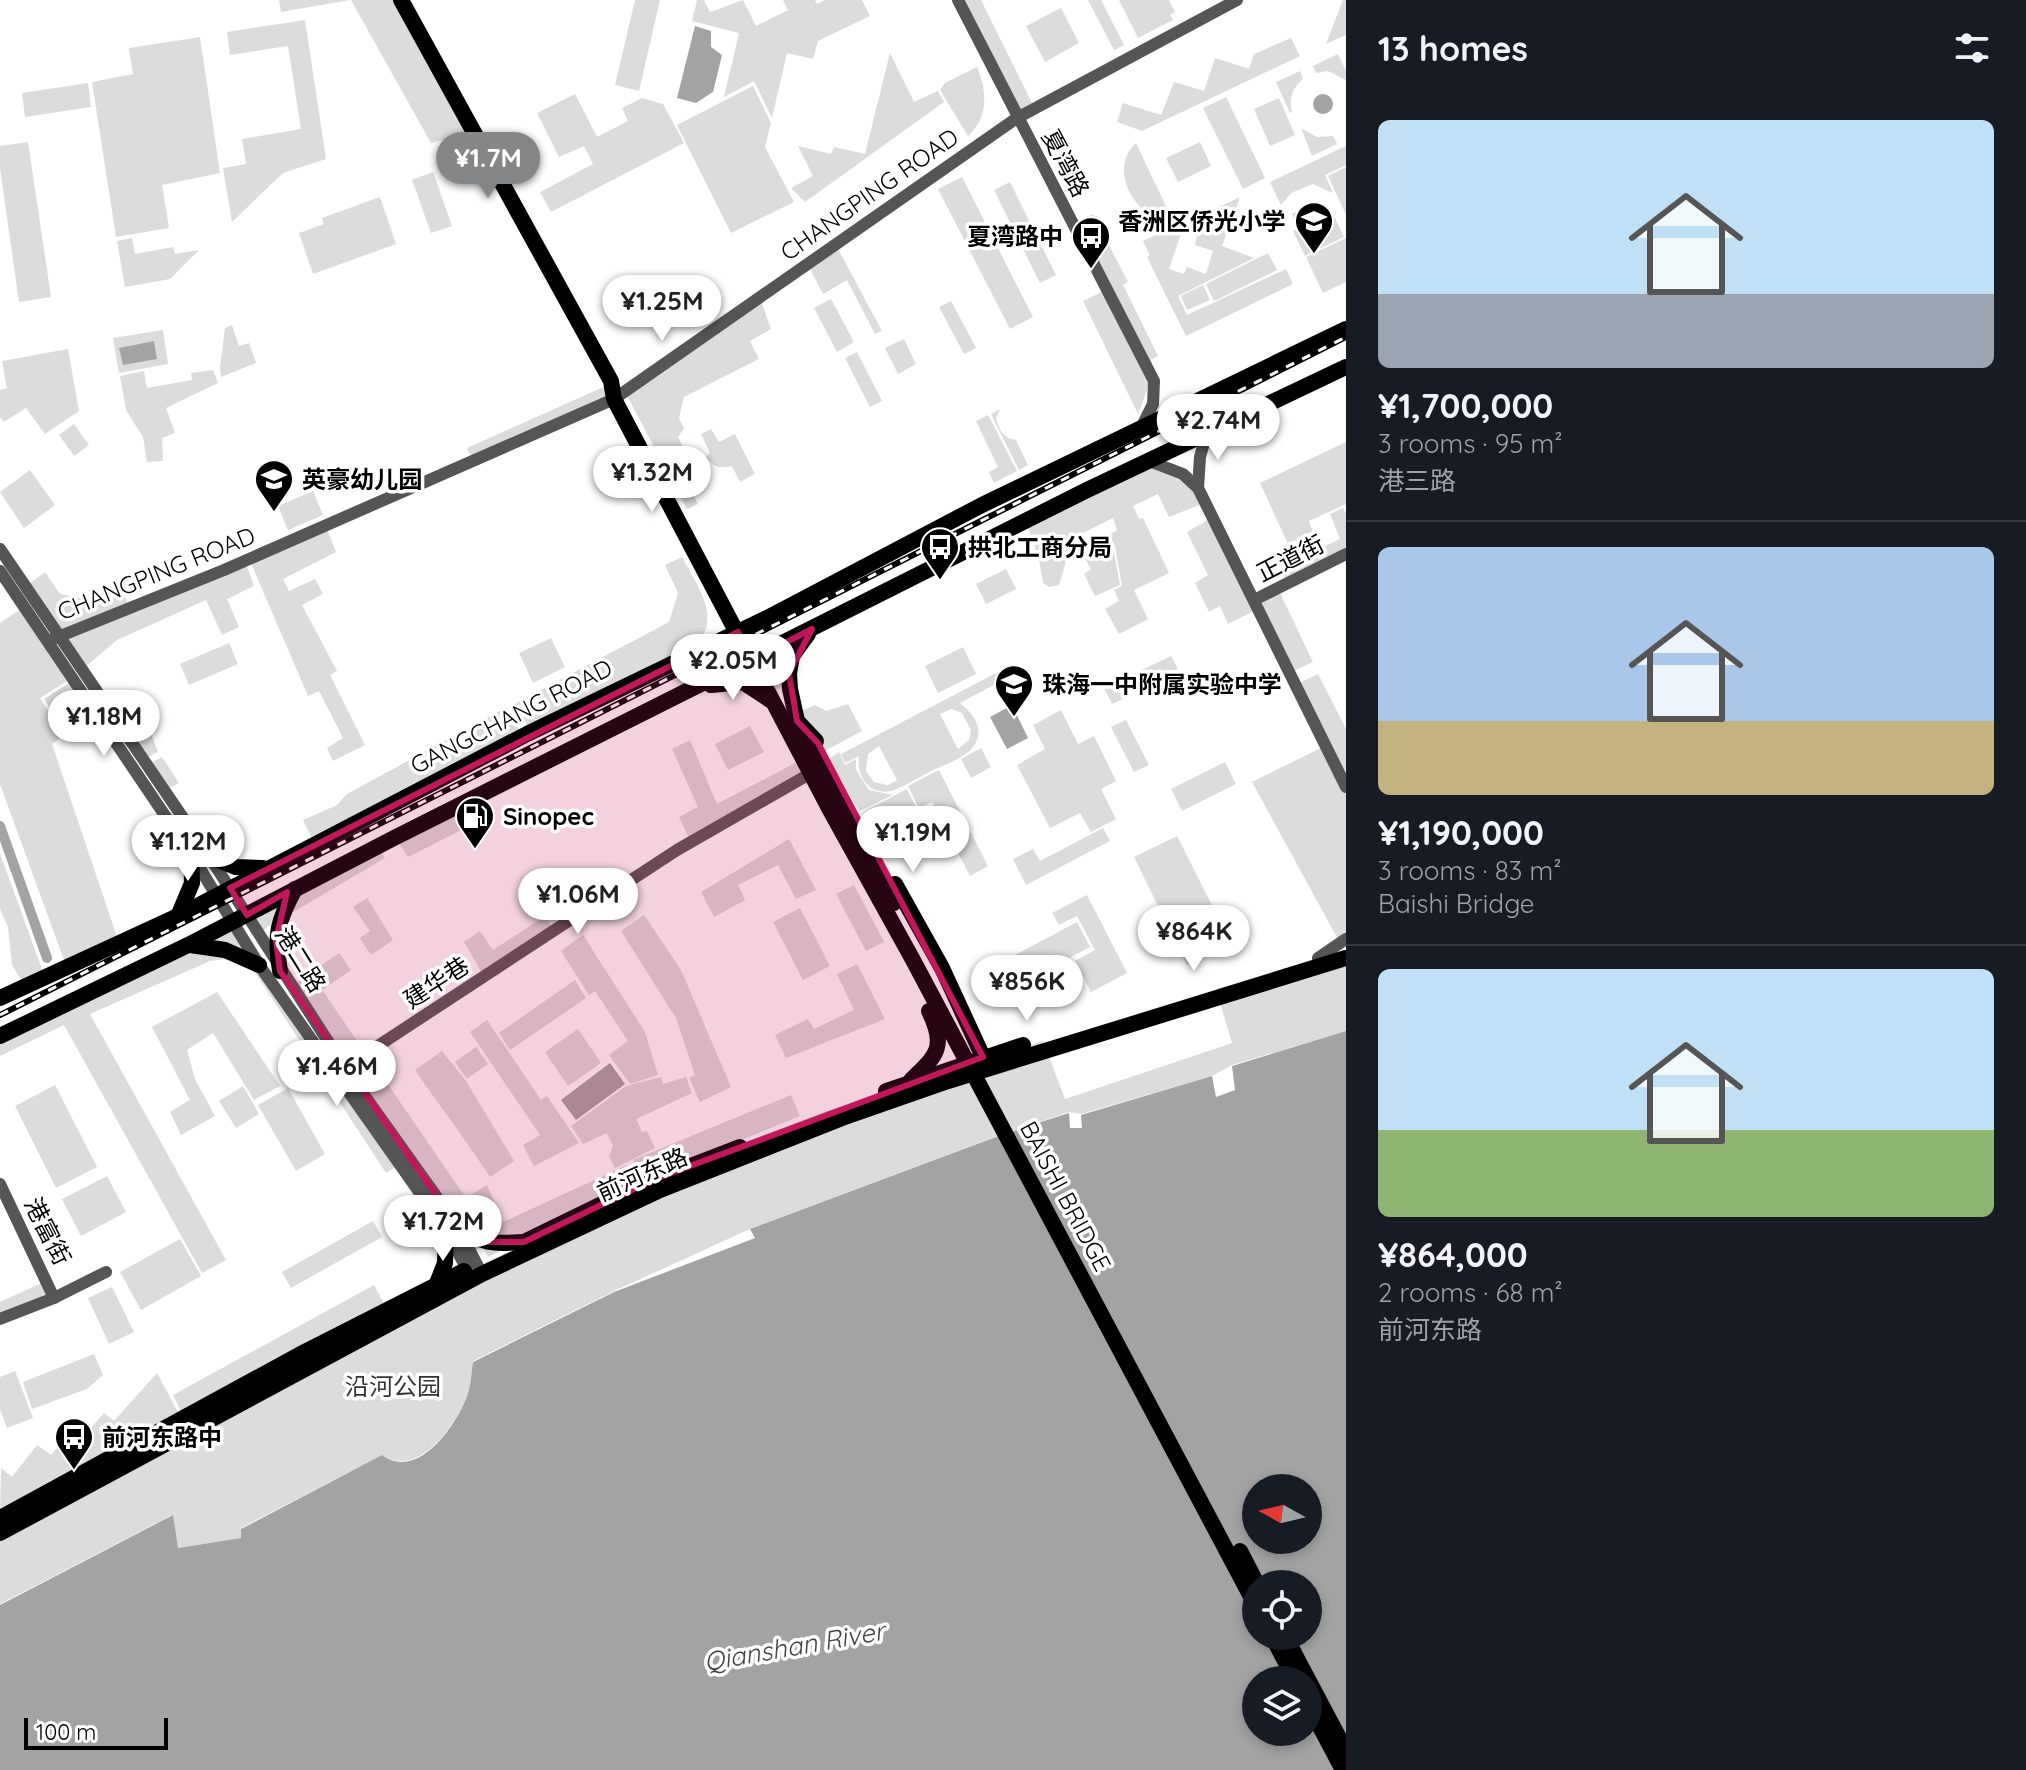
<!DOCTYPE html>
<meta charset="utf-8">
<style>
body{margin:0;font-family:Quicksand,"Noto Sans SC",sans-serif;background:#20242c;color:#f1f3f6;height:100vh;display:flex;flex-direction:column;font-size:30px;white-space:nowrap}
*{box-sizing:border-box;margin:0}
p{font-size:26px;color:#9ea1a6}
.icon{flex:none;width:44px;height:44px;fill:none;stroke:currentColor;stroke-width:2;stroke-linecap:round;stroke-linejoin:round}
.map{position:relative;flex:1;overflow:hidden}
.side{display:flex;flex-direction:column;background:#171b24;width:680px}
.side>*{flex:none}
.needle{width:52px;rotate:278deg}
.controls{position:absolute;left:1242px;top:1474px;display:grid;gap:16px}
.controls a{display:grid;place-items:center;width:80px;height:80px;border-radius:50%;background:#171b24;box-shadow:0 4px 12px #0003;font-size:40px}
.scale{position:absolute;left:24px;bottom:20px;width:144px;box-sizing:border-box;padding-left:8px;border:4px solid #000;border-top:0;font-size:22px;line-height:28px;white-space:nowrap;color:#000;-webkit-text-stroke:6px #fff;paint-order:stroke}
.price{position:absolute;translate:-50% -68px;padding:0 18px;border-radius:28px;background:#fff;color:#222;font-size:26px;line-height:52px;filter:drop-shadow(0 2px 4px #0008)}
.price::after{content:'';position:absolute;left:50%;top:48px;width:24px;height:18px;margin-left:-12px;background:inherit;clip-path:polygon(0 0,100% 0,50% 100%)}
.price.on{background:#858687;color:#fff}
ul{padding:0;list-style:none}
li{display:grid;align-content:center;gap:16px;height:424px;padding:0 32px}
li+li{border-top:2px solid #363941}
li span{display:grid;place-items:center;height:248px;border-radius:12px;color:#555}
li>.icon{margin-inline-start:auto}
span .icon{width:144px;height:144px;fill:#fffc;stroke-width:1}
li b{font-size:34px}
h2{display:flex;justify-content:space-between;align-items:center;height:96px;padding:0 32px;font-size:34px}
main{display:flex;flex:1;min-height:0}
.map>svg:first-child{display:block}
.green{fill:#dcdcdc;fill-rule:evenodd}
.water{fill:#a3a3a3;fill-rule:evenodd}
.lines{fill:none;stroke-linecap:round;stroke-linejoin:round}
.canal{stroke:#a3a3a3;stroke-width:10}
.minor{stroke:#555;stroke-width:12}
.major{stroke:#000;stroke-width:16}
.rail-casing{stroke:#000;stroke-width:6}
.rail{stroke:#fff;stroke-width:3;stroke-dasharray:9;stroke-linecap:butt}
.marked{fill:#c2185b;fill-opacity:0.2;stroke:#c2185b;stroke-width:6;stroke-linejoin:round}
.labels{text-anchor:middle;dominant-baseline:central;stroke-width:7;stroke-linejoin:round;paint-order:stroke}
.street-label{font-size:24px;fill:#000;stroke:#fff}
.poi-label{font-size:24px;font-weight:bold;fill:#000;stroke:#fff;text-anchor:start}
.park-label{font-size:24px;fill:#333;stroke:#fff}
.water-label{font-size:26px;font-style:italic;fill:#444;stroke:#fff}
</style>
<main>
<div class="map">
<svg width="1346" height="1770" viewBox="0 0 1346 1770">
<rect width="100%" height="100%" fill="#fff"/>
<g class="green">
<polygon points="279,0 350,0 281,12"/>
<polygon points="351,0 396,0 468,133 431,143"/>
<polygon points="635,0 660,0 639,91 615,85"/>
<polygon points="697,0 704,0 710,12 743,0 756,26 788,10 783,0 815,0 817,4 825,0 862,0 870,16 818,41 813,59 787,53 772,118 754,81 724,97 739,33 692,21"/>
<polygon points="961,0 981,0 1034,107 1018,115"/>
<polygon points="1088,0 1101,0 1124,45 1114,50"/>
<polygon points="1119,0 1169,0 1175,12 1170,15 1173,20 1138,38"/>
<polygon points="1343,0 1346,0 1346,35 1326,44"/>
<polygon points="1061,8 1079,43 1045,62 1026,26"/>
<polygon points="305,20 326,159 283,173 232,222 223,168 246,164 242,139 301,129 288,46 230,55 227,32"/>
<polygon points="200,37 220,173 162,185 169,228 116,237 92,82 133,74 129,48"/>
<polygon points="1291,38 1300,56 1142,131 1117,122 1123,103 1161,115 1174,82 1204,91 1215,58 1249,69 1254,54"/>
<polygon points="890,53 914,102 938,91 944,102 805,202 791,188 813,176 798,146 831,154 834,147 865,154"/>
<polygon points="1338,54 1346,71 1346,80 1328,71 1316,73 1313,66"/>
<path d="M977 67C987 91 989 117 968 136L940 90 945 83Z"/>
<path d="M1300 71 1303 79C1292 88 1289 98 1292 112L1290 113 1276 82Z"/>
<polygon points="88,83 91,107 25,117 22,93"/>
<polygon points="753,86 771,123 765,147 794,202 731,233 677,125"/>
<polygon points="575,94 597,137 628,121 622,108 642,98 663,104 684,143 551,212 540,192 593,164 584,146 559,157 537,113"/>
<polygon points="1226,97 1265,178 1243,189 1203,108"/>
<polygon points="1279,98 1295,135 1270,146 1254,109"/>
<polygon points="1301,128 1317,137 1333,136 1337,144 1312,156"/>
<polygon points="28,142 51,297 19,302 0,168 0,146"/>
<polygon points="1200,142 1211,166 1178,182 1166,158"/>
<path d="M1136 143 1173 221C1135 221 1107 169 1136 143Z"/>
<polygon points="1346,146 1346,165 1325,175 1333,193 1313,184 1291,193 1281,205 1270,182"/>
<polygon points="1346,167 1346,215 1328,176"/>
<polygon points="433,172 452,226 431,233 412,180"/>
<polygon points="962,177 1033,317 1010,329 938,189"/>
<polygon points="1010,182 1056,275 1040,283 994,190"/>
<polygon points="380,197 396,244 313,274 299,233 324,224 322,218"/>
<polygon points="1240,197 1222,246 1254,258 1178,296 1187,315 1286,269 1293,284 1186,336 1147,257 1150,255 1143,241 1168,229 1181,234 1169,269 1184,274 1187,267 1206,274 1213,251 1195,245 1197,236 1184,232 1188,222"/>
<polygon points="1319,201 1325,213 1298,227 1292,214"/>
<polygon points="1332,212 1344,237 1305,256 1293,231"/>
<polygon points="1093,214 1128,282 1123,285 1158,356 1146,362 1075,223"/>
<polygon points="132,238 135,254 173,247 175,254 199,250 170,279 125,287 117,241"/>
<polygon points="1346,238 1346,282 1323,293 1306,257"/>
<polygon points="837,247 882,331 875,334 847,280 823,294 809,267"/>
<polygon points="1268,253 1277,270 1214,301 1206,284"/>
<polygon points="1203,285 1210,300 1187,310 1181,296"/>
<polygon points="1104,291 1150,382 1138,414 1083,301"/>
<polygon points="831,299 854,342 837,352 814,308"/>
<polygon points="761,300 771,329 750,341 759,359 684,397 679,418 684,428 678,437 690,461 679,467 698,504 687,509 626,394"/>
<polygon points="951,301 976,348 964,354 939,307"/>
<polygon points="232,325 239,346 249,343 256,363 221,377 220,367 225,328"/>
<polygon points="163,330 168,364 119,373 113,338"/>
<polygon points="904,339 916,364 898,374 885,348"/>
<polygon points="68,349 79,411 45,434 26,408 4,422 0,417 0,390 7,388 2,361"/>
<polygon points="857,352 882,401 870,407 845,358"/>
<polygon points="213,370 218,383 166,408 175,433 162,438 163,461 147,462 143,437 126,410 120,376 144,371 147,388 192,380 191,373"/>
<polygon points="610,384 611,397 472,459 467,448"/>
<path d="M1000 409 996 418C999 430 1003 438 1016 440L1028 465 1019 470 991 414Z"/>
<polygon points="988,415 1017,471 994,483 989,472 998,467 976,421"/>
<polygon points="74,424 89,445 74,456 59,435"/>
<path d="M711 429 719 442 735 434 755 474 740 482 732 466C721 469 712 467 706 457L710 453 701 434Z"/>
<polygon points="1346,442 1346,504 1309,521 1313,532 1288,544 1260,483"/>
<polygon points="1149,463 1185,477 1204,503 1169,517 1158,494 1133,506 1139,519 1143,518 1169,573 1134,590 1148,619 1119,634 1105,609 1119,601 1114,590 1122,586 1115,546 1109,535 1117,530 1113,518 1073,538 1059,585 1049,587 1043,583 1039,559 1027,524"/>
<polygon points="30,470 55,505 24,528 0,492"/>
<polygon points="313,491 323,515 288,530 278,506"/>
<polygon points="1343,508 1346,514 1346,551 1286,580 1280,568 1340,539 1330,514"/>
<polygon points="1211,518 1256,610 1228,624 1220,606 1209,612 1195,583 1208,575 1187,532"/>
<polygon points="327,529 336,552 283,579 289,591 315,579 323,594 302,605 337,671 330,675 365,745 333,761 327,748 343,738 319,691 308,696 250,561"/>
<polygon points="1095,544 1100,554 1113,547 1120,585 1095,596 1084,574 1091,569 1081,551"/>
<path d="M682 557C697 586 724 619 694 647L529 729 516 703 669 622 678 593 665 565Z"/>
<polygon points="246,564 254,586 227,599 239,627 222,635 206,600 117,640 78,673 55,638"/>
<polygon points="1006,569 1016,589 986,604 976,584"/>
<polygon points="45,572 60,594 99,602 123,591 128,604 51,634 20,591"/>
<polygon points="1279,591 1313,662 1292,672 1258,602"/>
<polygon points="27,605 75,676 40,698 64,735 52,744 117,937 65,963 0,784 0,623"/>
<polygon points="551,638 565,667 533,683 519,653"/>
<polygon points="229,643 238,664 189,685 180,664"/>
<polygon points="963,647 976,674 938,693 925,666"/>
<polygon points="1171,656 1178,669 1146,685 1142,678 1125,687 1129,696 1112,704 1104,688"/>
<path d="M1000 671 1005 679 960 703C970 711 983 725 977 740 971 757 945 764 931 771 919 777 904 787 891 791 869 796 856 775 859 756L845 763 841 754ZM951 709 962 713 971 730 969 740 958 749 940 714ZM879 746 897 780 888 785 874 782 866 771 868 754Z"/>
<polygon points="1318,674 1346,729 1346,780 1299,683"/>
<polygon points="75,679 106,726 91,737 74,712 58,721 44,699"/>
<polygon points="137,698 158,752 138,762 105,712"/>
<polygon points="848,704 862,731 825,751 799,721 797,713 815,705 826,711"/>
<polygon points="507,707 521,733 311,837 303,820 337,805 347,794"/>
<polygon points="1061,710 1078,744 1094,736 1116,781 1101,789 1116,819 1091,832 1080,813 1050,828 1017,765 1045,749 1033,725"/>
<polygon points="1126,720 1149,765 1134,772 1111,727"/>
<polygon points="750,726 764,752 728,770 715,744"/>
<polygon points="690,740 717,804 797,762 803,776 690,840 679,817 698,807 672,749"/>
<polygon points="1325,746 1346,789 1346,939 1339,941 1252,782"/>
<polygon points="981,748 991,767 971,778 961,759"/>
<polygon points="839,752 845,765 856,759 856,770 869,790 893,795 859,811 829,759"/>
<polygon points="162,757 179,783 159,793 143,767"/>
<polygon points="1225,762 1236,784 1182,811 1171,789"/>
<polygon points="939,770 988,866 970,876 932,802 919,808 908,786"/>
<polygon points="907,789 917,809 880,828 869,809"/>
<polygon points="483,796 493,814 408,857 397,840"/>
<polygon points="1103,828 1110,841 1026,885 1013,859 1033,849 1040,861"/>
<polygon points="1177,836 1231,943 1187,965 1134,857"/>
<polygon points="789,839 816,890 796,899 778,865 738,885 745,900 714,917 701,892"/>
<polygon points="379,848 385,858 254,935 245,918"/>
<polygon points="0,853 43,972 23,983 12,965 8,927 0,909"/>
<polygon points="854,885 884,942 866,951 836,894"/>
<polygon points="1087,895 1127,973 1091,992 1075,961 1095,950 1077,916 1059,925 1052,913"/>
<polygon points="367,898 393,940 371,955 360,938 370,931 353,907"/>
<polygon points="800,908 830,966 803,980 773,922"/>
<polygon points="644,915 681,970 731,1087 700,1102 689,1078 695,1075 676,1018 621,931"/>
<polygon points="545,916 552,927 482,973 464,942 480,931 493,950"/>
<polygon points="238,920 398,1166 386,1173 256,974 234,958 210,961 90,1014 226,1260 202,1273 64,1025 0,1056 0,1037"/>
<polygon points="1077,922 1090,947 1022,983 1000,973 996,965"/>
<polygon points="583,935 645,1032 658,1075 630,1084 609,1055 628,1041 595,991 589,995 561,951"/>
<path d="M1346 950V1031L1232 1065 1212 1076 1081 1114 1069 1112 1003 1134 750 1229 614 1291 473 1361C471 1373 471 1388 466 1399 453 1428 417 1479 382 1455L241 1528V1538L178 1548 172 1515 0 1604V1519L469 1271 639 1187 821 1113 1043 1041 1065 1099 1232 1043 1216 989Z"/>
<polygon points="339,953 351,970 322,990 364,1051 339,1069 287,989"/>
<polygon points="857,964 885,1019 786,1058 775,1035 808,1019 814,1029 854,1010 837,974"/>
<polygon points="575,980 586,998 510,1050 499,1033"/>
<polygon points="217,992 280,1086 254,1100 213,1033 187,1050 195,1079 215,1116 181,1135 170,1112 190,1100 152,1027"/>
<polygon points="487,1020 541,1100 547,1096 579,1143 534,1166 523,1145 540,1135 470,1032"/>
<polygon points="578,1029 601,1063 568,1086 545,1052"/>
<polygon points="476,1047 488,1064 467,1079 455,1062"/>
<path d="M442 1051 466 1081 514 1161 490 1177C466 1140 440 1106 415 1070Z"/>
<polygon points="369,1057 466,1198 487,1185 503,1222 627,1165 635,1184 488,1257 482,1246 464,1256 343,1077"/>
<polygon points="661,1077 663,1084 686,1077 692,1093 636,1119 642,1132 647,1131 655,1148 615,1168 609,1156 613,1146 607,1133 583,1144 571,1126 626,1086"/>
<polygon points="55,1085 97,1167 56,1188 15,1106"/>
<polygon points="243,1086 259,1114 236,1128 219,1101"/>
<polygon points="288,1088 325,1154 296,1171 258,1105"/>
<polygon points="791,1095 800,1116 641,1181 633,1160"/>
<polygon points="107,1176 126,1212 81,1236 62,1199"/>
<polygon points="373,1221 382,1237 291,1288 282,1272"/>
<polygon points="180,1239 201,1276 141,1310 120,1272"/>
<polygon points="44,1282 50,1296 0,1316 0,1302"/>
<polygon points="374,1285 387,1309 184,1417 173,1395"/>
<polygon points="112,1287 134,1332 109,1344 88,1298"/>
<polygon points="94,1354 103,1375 87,1389 32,1409 23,1382"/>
<polygon points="15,1371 33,1418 7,1428 0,1409 0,1377"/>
<polygon points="157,1373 181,1418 0,1515 1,1468 12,1477 37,1445 51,1455 73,1429 83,1437 104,1413 114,1421"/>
</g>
<g class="water">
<polygon points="695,26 711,31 711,47 722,55 713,92 696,103 677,98"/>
<circle cx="1323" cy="104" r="10"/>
<polygon points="154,341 157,359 123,365 119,348"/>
<polygon points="1012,705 1028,738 1007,749 990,717"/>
<path d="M1346 1031V1770H0V1605L173 1515 178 1548 241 1538V1529L382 1455C417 1481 454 1428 466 1399 471 1388 471 1374 473 1362L614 1292 755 1238 750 1229 1004 1134 1069 1113 1070 1128H1082L1081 1115 1212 1076 1216 1097 1235 1090 1232 1066ZM1256 1488H1308V1540H1256ZM1256 1584H1308V1636H1256ZM1256 1680H1308V1732H1256Z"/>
<polygon points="610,1063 625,1084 576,1120 561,1100"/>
</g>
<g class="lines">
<polyline class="canal" points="0,826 47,958"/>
<g class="minor">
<polyline points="958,0 1154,381 1153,404 1142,426"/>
<polyline points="1149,461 1183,474 1198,488 1346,787"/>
<polyline points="1198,488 1200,457 1207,432"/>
<polyline points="0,549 209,856 347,1071 456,1224 482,1274"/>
<polyline points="0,571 191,854 259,965 446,1230 471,1277"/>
<polyline points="1254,600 1346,554"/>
<polyline points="48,641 224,570 614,399 1017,118 1237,0"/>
<polyline points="1318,958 1346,939"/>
<polyline points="343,1073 364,1055 677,850 806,776"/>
<polyline points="0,1184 54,1298 0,1319"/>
<polyline points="54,1298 106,1272"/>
</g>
<g class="major">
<polyline points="401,0 611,381 614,399 830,810 913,960 1256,1606"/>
<polyline points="808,634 792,656 789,673 790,689 797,721 816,741"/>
<polyline points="711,685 743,682 770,700"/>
<polyline points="805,736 894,903"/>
<polyline points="209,856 236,867 263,868"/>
<polyline points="895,884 942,968 983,1057"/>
<polyline points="179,914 192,883 191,854"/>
<polyline points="190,945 225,950 259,965"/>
<path d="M280 971C274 935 278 920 295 889"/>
<polyline points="0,998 178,916 527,734 767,618 982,505 1346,329"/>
<polyline points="0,1036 188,945 394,838 1087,490 1346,367"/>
<path d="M911 1080C938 1055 946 1046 929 1011"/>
<polyline points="886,1091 1023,1045"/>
<path d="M456 1224C482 1245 492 1244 524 1242"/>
<polyline points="520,1244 639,1186 740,1147"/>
<polyline points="436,1286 445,1263 446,1230"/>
<polyline points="0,1518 299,1355 464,1271"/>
<polyline points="0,1533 482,1274 660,1190 842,1118 948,1081 1346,958"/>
<polyline points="1240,1551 1257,1584"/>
<polyline points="1272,1636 1295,1680"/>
<polyline points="1285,1636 1346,1751"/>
<polyline points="1308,1704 1343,1770"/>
</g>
<defs>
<polyline id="rail" points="0,1015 1346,337"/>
</defs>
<use href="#rail" class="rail-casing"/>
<use href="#rail" class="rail"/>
</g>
<path class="marked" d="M812 629 789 673 797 721 818 743 983 1057 655 1179 524 1242H481L456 1224 280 971 276 940 287 892 247 915 230 888 738 632 751 660Z"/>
<defs>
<symbol id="school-pin" viewBox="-11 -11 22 30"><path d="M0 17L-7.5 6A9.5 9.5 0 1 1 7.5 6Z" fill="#000" stroke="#fff"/><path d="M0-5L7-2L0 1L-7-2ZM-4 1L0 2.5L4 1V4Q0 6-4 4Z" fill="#fff"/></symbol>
<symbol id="bus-pin" viewBox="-11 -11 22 30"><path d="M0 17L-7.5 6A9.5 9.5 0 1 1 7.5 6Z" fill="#000" stroke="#fff"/><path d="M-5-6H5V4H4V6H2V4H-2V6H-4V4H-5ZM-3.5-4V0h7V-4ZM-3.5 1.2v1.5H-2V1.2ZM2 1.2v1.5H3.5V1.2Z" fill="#fff"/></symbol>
<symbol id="fuel-pin" viewBox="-11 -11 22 30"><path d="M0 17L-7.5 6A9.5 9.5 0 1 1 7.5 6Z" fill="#000" stroke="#fff"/><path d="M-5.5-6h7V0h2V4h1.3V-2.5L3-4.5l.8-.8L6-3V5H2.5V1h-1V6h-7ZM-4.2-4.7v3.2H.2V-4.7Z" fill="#fff"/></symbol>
</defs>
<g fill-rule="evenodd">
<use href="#school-pin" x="1292" y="199" width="44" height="60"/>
<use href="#bus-pin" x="1069" y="214" width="44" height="60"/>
<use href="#school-pin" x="252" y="457" width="44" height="60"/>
<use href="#bus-pin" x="918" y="525" width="44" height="60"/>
<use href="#school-pin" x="992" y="662" width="44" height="60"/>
<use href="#fuel-pin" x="453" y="794" width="44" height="60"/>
<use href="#bus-pin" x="52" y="1415" width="44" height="60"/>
</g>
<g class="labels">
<g class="street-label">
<text transform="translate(1066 163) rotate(62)">夏湾路</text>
<text transform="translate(869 194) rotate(-35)">CHANGPING ROAD</text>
<text transform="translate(1290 558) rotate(-27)">正道街</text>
<text transform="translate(156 573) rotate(-22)">CHANGPING ROAD</text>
<text transform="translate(511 716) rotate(-27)">GANGCHANG ROAD</text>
<text transform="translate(301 959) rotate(58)">港二路</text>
<text transform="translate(436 982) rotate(-33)">建华巷</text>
<text transform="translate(642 1174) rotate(-24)">前河东路</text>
<text transform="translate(1066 1196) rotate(62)">BAISHI BRIDGE</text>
<text transform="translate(48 1231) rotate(63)">港富街</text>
</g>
<g class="poi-label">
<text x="1286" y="221" text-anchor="end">香洲区侨光小学</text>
<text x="1063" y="236" text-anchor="end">夏湾路中</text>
<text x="302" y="479">英豪幼儿园</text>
<text x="968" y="547">拱北工商分局</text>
<text x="1042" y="684">珠海一中附属实验中学</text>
<text x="503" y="816">Sinopec</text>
<text x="102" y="1437">前河东路中</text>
</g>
<g class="park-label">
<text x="393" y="1386">沿河公园</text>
</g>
<g class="water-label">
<text transform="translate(794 1646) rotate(-10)">Qianshan River</text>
</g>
</g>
</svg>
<div class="controls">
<a><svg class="needle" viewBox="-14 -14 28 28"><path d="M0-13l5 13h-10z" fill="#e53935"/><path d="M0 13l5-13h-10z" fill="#9ea1a6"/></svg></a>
<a><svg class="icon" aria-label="locate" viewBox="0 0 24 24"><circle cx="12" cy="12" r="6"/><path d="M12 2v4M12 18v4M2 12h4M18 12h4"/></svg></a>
<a><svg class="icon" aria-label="layers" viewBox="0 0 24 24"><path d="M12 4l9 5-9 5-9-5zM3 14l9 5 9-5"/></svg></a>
</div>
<div class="scale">100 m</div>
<b class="price on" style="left:488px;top:200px">¥1.7M</b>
<b class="price" style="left:662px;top:343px">¥1.25M</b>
<b class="price" style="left:1218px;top:462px">¥2.74M</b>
<b class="price" style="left:652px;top:514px">¥1.32M</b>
<b class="price" style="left:733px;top:702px">¥2.05M</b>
<b class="price" style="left:104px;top:758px">¥1.18M</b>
<b class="price" style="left:913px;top:874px">¥1.19M</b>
<b class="price" style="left:188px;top:883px">¥1.12M</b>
<b class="price" style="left:578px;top:936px">¥1.06M</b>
<b class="price" style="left:1194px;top:973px">¥864K</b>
<b class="price" style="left:1027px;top:1023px">¥856K</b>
<b class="price" style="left:337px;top:1108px">¥1.46M</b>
<b class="price" style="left:443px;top:1263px">¥1.72M</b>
</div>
<section class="side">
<h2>13 homes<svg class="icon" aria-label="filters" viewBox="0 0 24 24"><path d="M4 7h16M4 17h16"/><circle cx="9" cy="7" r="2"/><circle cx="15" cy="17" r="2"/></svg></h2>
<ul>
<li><span style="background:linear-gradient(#bfe0f5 70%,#9aa5b1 0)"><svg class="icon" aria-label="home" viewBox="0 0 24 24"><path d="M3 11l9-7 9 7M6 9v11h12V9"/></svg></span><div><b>¥1,700,000</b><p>3 rooms · 95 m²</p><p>港三路</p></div></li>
<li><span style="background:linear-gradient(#a9c7e8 70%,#c2b280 0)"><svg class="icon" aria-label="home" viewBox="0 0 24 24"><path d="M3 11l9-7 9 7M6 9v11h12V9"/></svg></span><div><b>¥1,190,000</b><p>3 rooms · 83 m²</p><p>Baishi Bridge</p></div></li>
<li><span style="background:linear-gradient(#bfe0f5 65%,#8fb573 0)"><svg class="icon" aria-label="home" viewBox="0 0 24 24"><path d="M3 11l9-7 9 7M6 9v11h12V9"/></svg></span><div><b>¥864,000</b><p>2 rooms · 68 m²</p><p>前河东路</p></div></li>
</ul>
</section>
</main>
